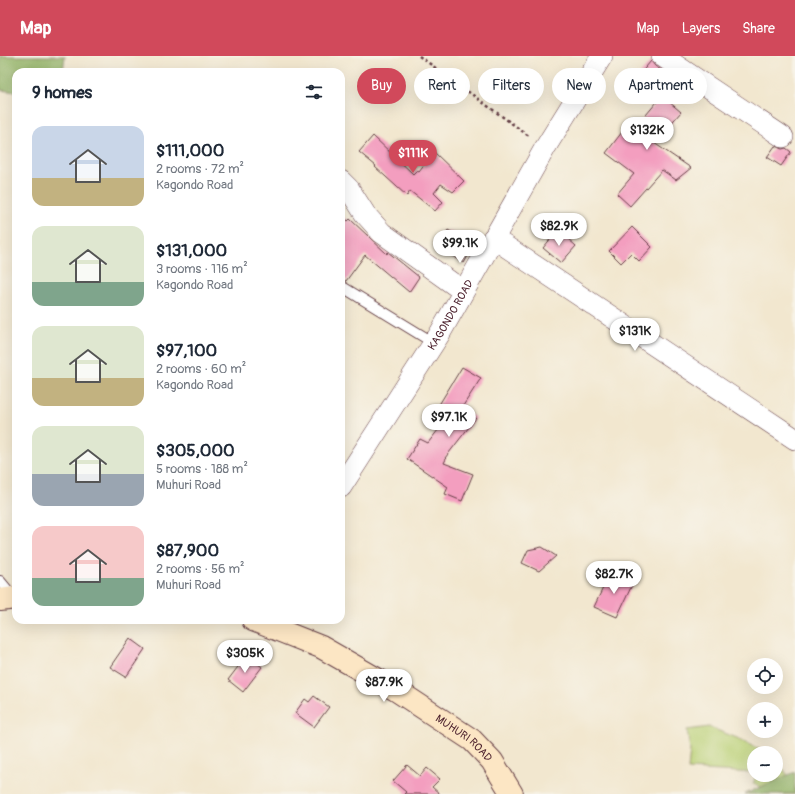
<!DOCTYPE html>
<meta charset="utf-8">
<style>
body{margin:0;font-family:Pangolin,sans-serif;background:#f6f6f7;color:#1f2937;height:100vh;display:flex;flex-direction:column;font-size:15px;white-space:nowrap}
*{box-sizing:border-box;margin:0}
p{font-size:13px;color:#747a83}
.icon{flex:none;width:22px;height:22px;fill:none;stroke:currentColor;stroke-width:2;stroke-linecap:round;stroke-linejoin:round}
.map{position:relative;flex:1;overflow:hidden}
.details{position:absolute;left:12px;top:12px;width:333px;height:556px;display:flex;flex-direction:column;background:#fff;border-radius:12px;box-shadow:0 4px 16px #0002}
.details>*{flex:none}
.banner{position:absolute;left:357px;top:12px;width:378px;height:36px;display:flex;gap:8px}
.controls{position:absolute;left:747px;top:602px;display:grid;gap:8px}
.controls a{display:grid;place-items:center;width:36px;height:36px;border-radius:50%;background:#fff;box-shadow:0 4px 16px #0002;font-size:20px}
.price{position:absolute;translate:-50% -34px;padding:0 9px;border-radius:14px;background:#fff;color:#222;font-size:13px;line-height:26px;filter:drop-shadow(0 1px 2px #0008)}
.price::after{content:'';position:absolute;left:50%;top:24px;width:12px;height:9px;margin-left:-6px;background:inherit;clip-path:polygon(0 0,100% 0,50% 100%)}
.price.on{background:#d1495b;color:#fff}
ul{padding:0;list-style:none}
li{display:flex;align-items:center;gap:12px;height:100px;padding:0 20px}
li span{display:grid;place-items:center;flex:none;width:112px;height:80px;border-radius:12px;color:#555}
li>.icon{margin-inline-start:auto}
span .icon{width:48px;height:48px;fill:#fffc;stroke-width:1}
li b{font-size:17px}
h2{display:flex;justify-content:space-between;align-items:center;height:48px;padding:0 20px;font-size:17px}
.tag{padding:0 14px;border-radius:18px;background:#fff;box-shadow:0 4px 16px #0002;font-size:14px;line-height:36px}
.tag.on{background:#d1495b;color:#fff}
header{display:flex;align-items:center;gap:24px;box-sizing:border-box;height:56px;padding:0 20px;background:#d1495b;color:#fff}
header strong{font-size:19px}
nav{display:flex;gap:22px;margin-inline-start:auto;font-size:14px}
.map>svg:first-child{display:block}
.green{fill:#b9d075;stroke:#827850}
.forest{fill:#92b266;stroke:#6e6848}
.building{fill:#f39ebf}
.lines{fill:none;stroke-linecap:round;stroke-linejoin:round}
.service-casing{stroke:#633d44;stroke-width:12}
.minor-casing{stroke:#633d44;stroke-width:22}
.secondary-casing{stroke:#633d44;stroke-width:24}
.path{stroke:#633d44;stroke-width:2.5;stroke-dasharray:3 3;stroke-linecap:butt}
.service{stroke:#fff;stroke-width:10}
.minor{stroke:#fff;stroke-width:21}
.secondary{stroke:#fce6c4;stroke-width:22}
.labels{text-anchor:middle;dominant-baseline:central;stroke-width:3;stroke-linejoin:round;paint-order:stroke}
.street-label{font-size:11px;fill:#4a1f2b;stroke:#f7f3e8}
</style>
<header>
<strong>Map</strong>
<nav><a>Map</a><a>Layers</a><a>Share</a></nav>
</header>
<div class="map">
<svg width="795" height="738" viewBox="0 0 795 738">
<rect width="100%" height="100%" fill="#f7f3e8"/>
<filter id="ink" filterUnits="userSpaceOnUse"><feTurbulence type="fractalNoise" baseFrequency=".025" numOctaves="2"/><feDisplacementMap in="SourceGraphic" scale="8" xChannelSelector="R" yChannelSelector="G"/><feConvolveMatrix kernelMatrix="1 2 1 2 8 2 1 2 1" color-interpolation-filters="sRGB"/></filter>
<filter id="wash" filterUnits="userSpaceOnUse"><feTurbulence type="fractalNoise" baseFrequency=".012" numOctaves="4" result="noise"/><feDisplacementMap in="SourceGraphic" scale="16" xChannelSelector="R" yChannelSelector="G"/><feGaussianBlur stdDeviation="0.9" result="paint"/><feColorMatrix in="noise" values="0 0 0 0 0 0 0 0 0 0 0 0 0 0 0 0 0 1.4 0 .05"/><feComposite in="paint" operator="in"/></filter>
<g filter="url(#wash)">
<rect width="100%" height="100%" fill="#f2e7cf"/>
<g class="green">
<polygon points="709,671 742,684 766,697 754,697 754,717 688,713 690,694 687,674"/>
<polygon points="776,703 795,729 795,738 780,738 753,728 756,719 776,719"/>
</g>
<g class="forest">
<polygon points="0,0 65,0 63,16 16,16 16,36 0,34"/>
<polygon points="795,716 795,738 745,738"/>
</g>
<g id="blocks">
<g class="building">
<polygon points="651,5 655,10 664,16 652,29 640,18"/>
<polygon points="662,40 681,56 654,87 691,112 676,124 662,114 630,150 617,138 634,118 606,97 629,67 635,72"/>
<polygon points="373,80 413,118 417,114 419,115 434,96 464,125 453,136 441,128 434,137 443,146 435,155 410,135 407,140 375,111 376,110 359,96"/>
<polygon points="775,90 782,93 786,92 791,96 781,110 767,101"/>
<polygon points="341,159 348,165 350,163 387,198 388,196 419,221 409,236 365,199 346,225 341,224"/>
<polygon points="632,171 652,191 639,205 631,197 621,207 609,195"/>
<polygon points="448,174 474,189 464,207 437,191"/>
<polygon points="558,174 576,190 561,207 543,192"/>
<polygon points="462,311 481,322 461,353 476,362 445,402 446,403 444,407 473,418 462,445 445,438 448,431 407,403 420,383 428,387 449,360 437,352"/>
<polygon points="542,491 556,500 539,515 522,507 528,494"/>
<polygon points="610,517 633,527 617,561 594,551"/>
<polygon points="130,582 145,593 126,621 110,611"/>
<polygon points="247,599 262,611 243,636 228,624"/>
<polygon points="314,640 329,651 314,671 295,657 305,643 309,646"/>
<polygon points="407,709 420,720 427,712 440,723 432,731 440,738 404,738 406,736 393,725"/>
</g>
</g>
</g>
<g filter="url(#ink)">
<use href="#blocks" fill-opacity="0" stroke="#633d44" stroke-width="1"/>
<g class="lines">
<defs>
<g id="service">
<polyline points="341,230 434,287"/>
<polyline points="0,525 14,542"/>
</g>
<g id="minor">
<polyline points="662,0 783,81"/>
<polyline points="341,125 349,133 365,158 382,177 463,235"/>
<polyline points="493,182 795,383"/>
<path id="s1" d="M341 431 439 279 545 92 602 0"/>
</g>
<g id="secondary">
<polyline points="0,544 16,542"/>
<path id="s2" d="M253 564 321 591 396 634 472 684 492 705 512 738"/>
</g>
</defs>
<use href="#service" class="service-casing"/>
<use href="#minor" class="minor-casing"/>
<use href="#secondary" class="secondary-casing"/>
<polyline class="path" points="419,0 529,80"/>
<use href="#service" class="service"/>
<use href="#minor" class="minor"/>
<use href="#secondary" class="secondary"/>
</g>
</g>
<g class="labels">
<g class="street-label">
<text stroke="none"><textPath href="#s1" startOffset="204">KAGONDO ROAD</textPath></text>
<text stroke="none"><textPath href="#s2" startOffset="243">MUHURI ROAD</textPath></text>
</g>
</g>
</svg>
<div class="controls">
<a><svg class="icon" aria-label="locate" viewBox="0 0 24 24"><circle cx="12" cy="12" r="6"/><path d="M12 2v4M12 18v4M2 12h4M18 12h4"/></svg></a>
<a>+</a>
<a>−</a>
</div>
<b class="price" style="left:647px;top:95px">$132K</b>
<b class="price on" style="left:413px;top:118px">$111K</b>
<b class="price" style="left:559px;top:191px">$82.9K</b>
<b class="price" style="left:460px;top:208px">$99.1K</b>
<b class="price" style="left:635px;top:296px">$131K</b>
<b class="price" style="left:449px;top:382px">$97.1K</b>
<b class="price" style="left:614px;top:539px">$82.7K</b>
<b class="price" style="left:245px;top:618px">$305K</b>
<b class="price" style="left:384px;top:647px">$87.9K</b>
<div class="banner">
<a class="tag on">Buy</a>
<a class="tag">Rent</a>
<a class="tag">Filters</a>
<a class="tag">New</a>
<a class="tag">Apartment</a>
</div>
<section class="details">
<h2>9 homes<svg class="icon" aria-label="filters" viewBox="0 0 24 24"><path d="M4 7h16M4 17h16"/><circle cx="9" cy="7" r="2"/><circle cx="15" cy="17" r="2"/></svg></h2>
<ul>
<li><span style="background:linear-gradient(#c9d6e8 65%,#c2b280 0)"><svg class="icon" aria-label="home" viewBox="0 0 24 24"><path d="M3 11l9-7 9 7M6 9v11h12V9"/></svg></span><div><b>$111,000</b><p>2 rooms · 72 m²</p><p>Kagondo Road</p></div></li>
<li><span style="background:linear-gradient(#dfe7d0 70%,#7fa58c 0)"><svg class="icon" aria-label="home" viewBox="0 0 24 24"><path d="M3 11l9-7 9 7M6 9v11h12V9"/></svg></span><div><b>$131,000</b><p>3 rooms · 116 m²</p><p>Kagondo Road</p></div></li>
<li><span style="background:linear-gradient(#dfe7d0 65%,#c2b280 0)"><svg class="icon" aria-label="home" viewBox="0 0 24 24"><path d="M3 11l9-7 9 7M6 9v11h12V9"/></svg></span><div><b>$97,100</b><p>2 rooms · 60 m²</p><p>Kagondo Road</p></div></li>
<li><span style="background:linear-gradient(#dfe7d0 60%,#9aa5b1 0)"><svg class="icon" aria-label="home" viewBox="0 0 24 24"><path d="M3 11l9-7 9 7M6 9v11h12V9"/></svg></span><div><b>$305,000</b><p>5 rooms · 188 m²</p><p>Muhuri Road</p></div></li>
<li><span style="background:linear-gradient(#f6c9c9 65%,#7fa58c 0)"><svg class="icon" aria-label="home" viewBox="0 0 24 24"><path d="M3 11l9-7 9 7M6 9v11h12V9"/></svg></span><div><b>$87,900</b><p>2 rooms · 56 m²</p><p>Muhuri Road</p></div></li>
</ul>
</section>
</div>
